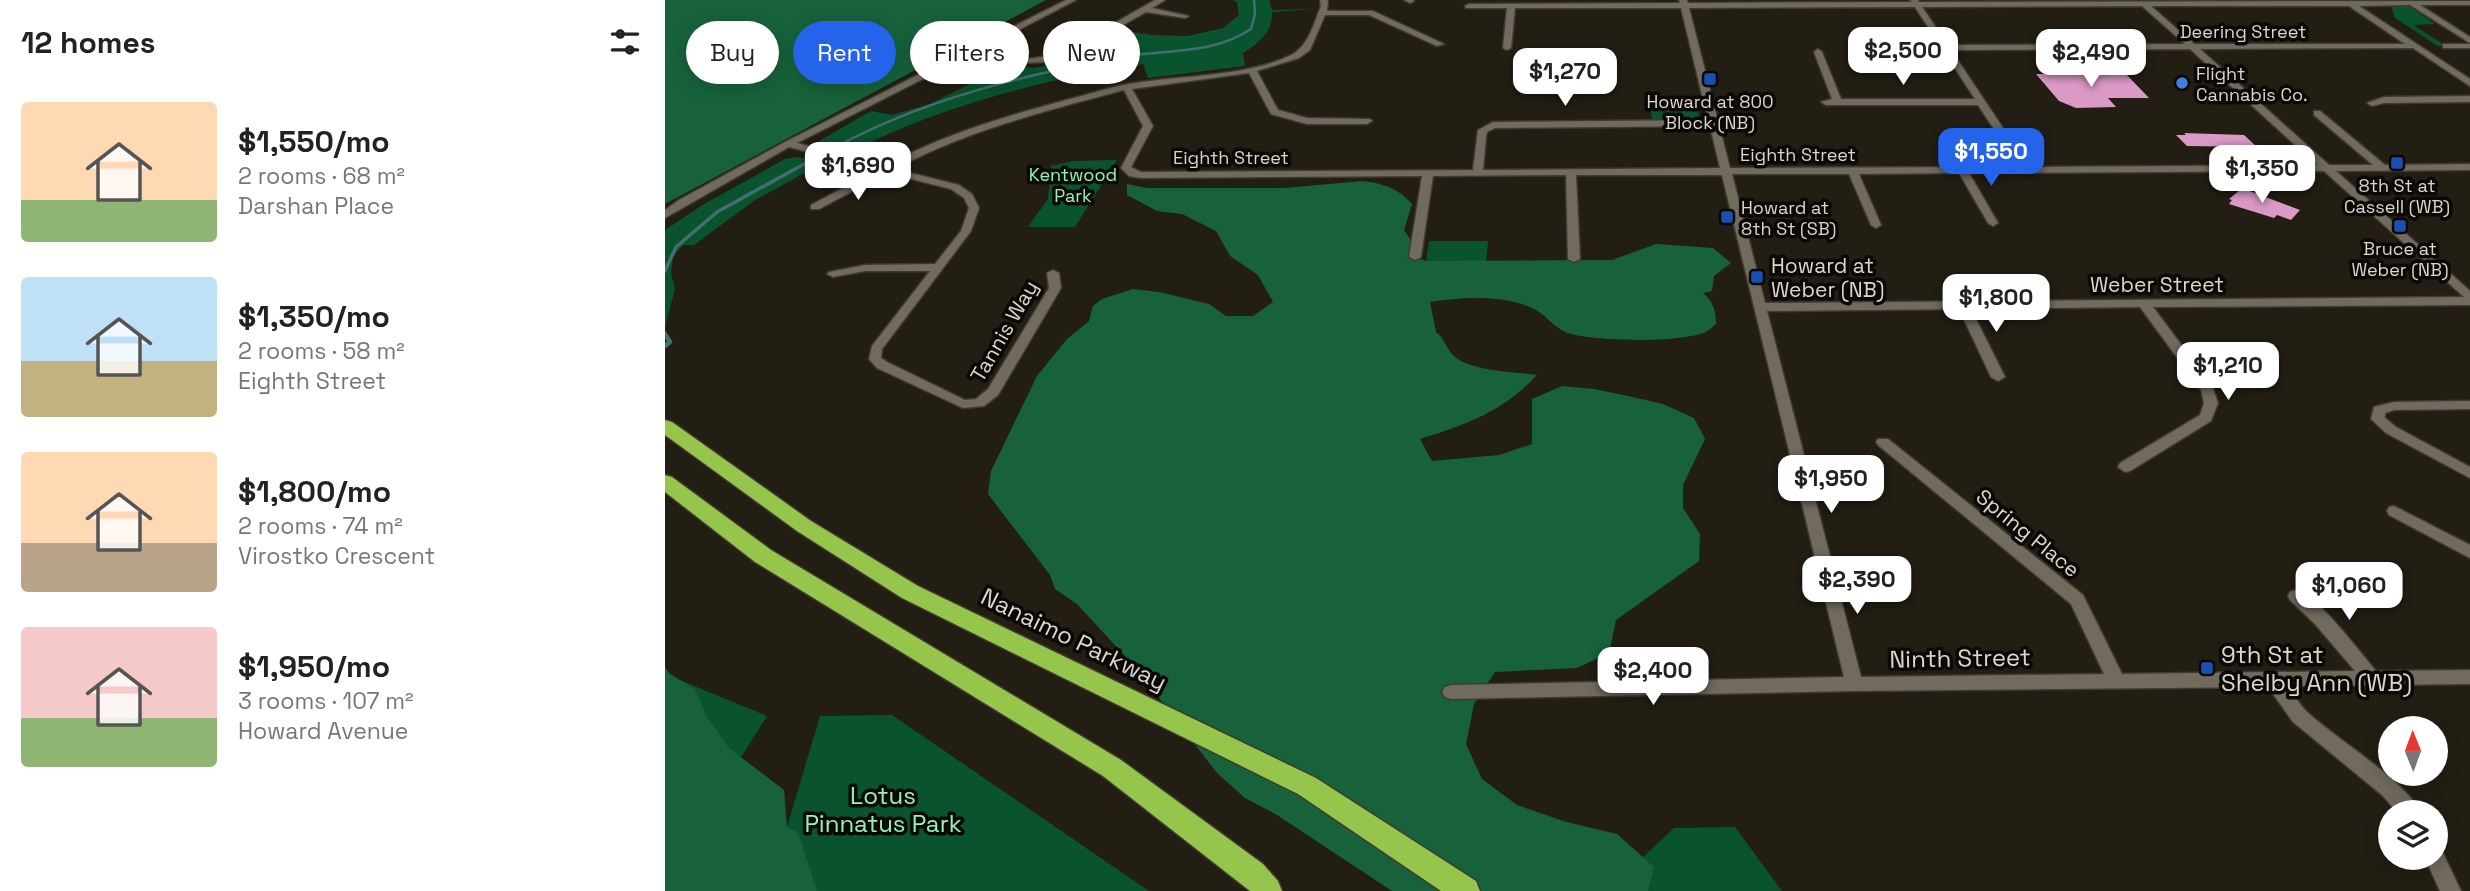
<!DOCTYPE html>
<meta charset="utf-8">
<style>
body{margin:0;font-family:"Space Grotesk",sans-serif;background:#f6f6f6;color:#222;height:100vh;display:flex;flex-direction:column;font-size:26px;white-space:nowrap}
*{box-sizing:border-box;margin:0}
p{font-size:23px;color:#767676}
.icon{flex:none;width:38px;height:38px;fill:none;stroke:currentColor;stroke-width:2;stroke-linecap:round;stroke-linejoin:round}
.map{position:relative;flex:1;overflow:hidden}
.side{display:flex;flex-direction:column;background:#fff;width:665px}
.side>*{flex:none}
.top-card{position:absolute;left:21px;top:21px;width:665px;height:63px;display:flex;gap:14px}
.needle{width:46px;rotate:359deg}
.buttons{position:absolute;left:1713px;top:716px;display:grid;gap:14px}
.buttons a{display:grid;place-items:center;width:70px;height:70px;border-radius:50%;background:#fff;box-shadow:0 4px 18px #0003;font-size:35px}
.price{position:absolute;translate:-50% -60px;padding:0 16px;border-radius:14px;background:#fff;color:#222;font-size:23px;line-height:46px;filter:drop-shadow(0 2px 4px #0008)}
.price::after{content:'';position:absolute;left:50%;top:42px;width:21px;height:16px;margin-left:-10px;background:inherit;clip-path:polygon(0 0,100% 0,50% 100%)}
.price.on{background:#2563eb;color:#fff}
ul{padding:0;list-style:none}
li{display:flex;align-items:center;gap:21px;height:175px;padding:0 21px}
li span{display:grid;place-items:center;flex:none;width:196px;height:140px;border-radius:7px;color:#555}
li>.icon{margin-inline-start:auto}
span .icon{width:84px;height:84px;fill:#fffc;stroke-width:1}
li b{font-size:30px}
h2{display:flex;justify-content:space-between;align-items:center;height:84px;padding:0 21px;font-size:30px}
.chip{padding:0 24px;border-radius:32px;background:#fff;box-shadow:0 4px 18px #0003;font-size:24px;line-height:63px}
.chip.on{background:#2563eb;color:#fff}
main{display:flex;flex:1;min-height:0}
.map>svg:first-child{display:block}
.green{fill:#09542f}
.forest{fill:#17623b}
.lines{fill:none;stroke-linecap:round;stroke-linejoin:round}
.stream-far2{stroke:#446f72;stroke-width:2.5}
.stream-far1{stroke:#446f72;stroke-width:3.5}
.stream{stroke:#446f72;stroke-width:4.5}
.building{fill:#db9ac6}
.minor-casing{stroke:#3e3a33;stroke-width:3}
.highway-casing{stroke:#3e3a33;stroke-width:3}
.minor{fill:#716b5e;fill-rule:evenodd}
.highway{fill:#95c54b;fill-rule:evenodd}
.transit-dot{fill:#1a4fb4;stroke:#0b0805;stroke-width:2.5}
.shop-dot{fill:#3f7fe0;stroke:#0b0805;stroke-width:2.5}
.labels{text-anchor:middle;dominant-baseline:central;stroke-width:7;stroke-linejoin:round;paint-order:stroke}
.far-street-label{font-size:18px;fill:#dad7d0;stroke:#0b0805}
.far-poi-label{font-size:18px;fill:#dad7d0;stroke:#0b0805}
.far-park-label{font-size:18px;fill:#92f4b7;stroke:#0b0805}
.poi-label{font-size:21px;fill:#dad7d0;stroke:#0b0805;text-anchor:start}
.street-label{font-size:21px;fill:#dad7d0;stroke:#0b0805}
.near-street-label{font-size:24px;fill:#dad7d0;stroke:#0b0805}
.near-poi-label{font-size:24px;fill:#dad7d0;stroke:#0b0805;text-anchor:start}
.near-park-label{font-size:24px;fill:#92f4b7;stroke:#0b0805}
</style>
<main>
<section class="side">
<h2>12 homes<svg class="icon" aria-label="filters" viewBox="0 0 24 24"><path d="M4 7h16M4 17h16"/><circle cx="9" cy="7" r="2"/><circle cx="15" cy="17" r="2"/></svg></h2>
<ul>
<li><span style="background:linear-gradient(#ffd9b3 70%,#8fb573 0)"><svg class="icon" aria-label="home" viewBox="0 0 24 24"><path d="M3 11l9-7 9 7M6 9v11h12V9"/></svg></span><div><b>$1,550/mo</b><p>2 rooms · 68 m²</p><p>Darshan Place</p></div></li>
<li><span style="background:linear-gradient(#bfe0f5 60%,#c2b280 0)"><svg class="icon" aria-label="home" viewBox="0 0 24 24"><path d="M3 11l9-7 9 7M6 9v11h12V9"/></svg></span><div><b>$1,350/mo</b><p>2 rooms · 58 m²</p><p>Eighth Street</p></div></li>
<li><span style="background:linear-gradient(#ffd9b3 65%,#b9a48a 0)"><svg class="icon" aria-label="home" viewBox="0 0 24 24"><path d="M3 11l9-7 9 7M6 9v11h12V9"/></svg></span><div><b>$1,800/mo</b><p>2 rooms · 74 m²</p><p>Virostko Crescent</p></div></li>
<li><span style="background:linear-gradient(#f6c9c9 65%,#8fb573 0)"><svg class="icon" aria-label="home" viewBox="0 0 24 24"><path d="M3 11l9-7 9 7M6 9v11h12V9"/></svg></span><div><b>$1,950/mo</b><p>3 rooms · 107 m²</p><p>Howard Avenue</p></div></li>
</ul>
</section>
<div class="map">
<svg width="1805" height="891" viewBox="0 0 1805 891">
<rect width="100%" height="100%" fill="#231e13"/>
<g class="green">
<path d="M567 0H604L607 10 649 9 607 12C608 32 593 44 578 53L580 66 483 78 478 64C382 79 272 106 186 152L155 144 154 141 206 111 227 115 265 104 343 65 369 68 396 63 455 30 487 35 523 36 558 28 574 15 572 2Z"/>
<polygon points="1726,6 1744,6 1770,24 1748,25 1781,46 1773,46 1730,18"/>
<polygon points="985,102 1031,102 1034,116 1028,118 987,119"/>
<polygon points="133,157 158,163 90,200 29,245 18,245 8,256 6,274 10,289 0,327 0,230 39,204 120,159"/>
<polygon points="452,160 410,227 363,227 383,199 386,166 409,161"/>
<polygon points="764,241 823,241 821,261 761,261"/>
<polygon points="0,674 102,716 0,878"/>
<polygon points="227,715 484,891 141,891 122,827 155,716"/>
<polygon points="1070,827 1117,891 942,891 1009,828"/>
</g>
<g class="forest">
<polygon points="0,0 381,0 0,204"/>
<path d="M698 181C719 184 733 188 747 204L739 230 748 243 750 257 761 261 947 260 991 244 1048 248 1066 263 1049 276 1047 291 1038 293C1048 301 1051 311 1051 324 1047 327 1043 332 1038 333 1010 343 935 341 906 334 892 331 882 316 871 310 842 294 796 297 765 302L771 332C780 339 780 346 787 354 801 371 851 372 872 375 839 411 801 425 755 439L767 461 834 455 867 444V399L897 386 929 389 963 396 998 404 1029 418 1040 439 1018 485V508L1035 534 1034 561 951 620 944 653 912 668 830 672 809 704 801 744 817 779 852 805 901 822 952 834 989 867 983 891H727L612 815 580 798 552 773 471 668 412 604 390 589 385 575 323 494 326 471 372 376 402 339 424 321 428 306 437 299 468 289 494 292 544 304 561 316H588L608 302 593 275 565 256 551 231 517 214 492 211 462 195V184L482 188H620Z"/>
<polygon points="0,667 5,674 30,689 42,717 64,748 119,790 122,827 133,833 152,891 0,891"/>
</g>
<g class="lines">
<path class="stream-far2" d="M167 149C256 100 358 75 457 57 502 49 547 55 586 29L590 14 589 0"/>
<g class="stream-far1">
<polyline points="0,271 11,247 52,212 170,147"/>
<polyline points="0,333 3,339"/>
</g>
<polyline class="stream" points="0,346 5,342 2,337"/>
</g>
<g class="building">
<polygon points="1460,73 1484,98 1443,98 1451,107 1411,108 1394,101 1371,74"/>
<polygon points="1519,133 1579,135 1592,147 1522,146 1511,135 1521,135"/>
<polygon points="1575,190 1582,190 1635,210 1626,220 1612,215 1609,218 1564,204 1567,200 1564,199"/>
</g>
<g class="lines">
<defs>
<g id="minor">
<path d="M401 0H411L313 51 363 59 395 54 490 0H500L487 8 524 16 520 18 481 12 401 58 386 62 351 63 305 55 132 143 220 166C277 135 338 117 401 100 421 95 442 88 463 84 513 75 582 77 626 55 644 46 649 23 656 6L655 0H663L662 11H708L779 44 772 46 704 15H660L645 50 634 58 592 71 613 110 642 118 705 119 707 121 702 124H642L606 114 584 73 467 89 488 126 466 167 476 172 808 170 813 130 828 122 1043 120 1016 8H850L846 48 842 50 838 48 842 8H801L800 6 804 4 1015 3 1014 0H1022L1023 3 1247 2 1245 0H1253L1254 2 1805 1V5H1755L1805 37V43L1745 5 1694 6 1805 79V86L1748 48 1535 49 1664 165H1708L1649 115V111H1655L1720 165 1805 164V170L1671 171 1805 291V305L1488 307 1547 386 1553 403 1546 421 1465 471 1460 472 1453 467 1455 463 1535 415 1539 403 1536 390 1475 307 1306 309 1340 377 1333 381 1326 377 1294 309 1102 311 1196 677 1439 674 1406 604 1213 445 1211 442 1213 439H1223L1418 595 1457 674 1690 671 1650 624 1625 600 1623 596 1625 592C1630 590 1631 589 1636 591 1656 601 1695 652 1711 671L1805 670V684L1622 686C1629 695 1635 705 1642 712 1670 738 1740 780 1755 812H1732L1717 795 1628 722 1603 687 1189 691 786 699 780 697 777 692 780 687 786 685 1179 677 1057 175H911L915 259 909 262 903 259 901 175 768 176 756 257 750 260 744 257 757 176 476 178 464 176 456 168 478 126 459 90C381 111 302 130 230 169L294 185 307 194 314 208 306 231 217 349 216 358 222 362 300 400 311 399 323 389 384 288 382 273 388 270 394 273 396 288 333 395 319 406 298 408 212 368 204 359 207 346 265 271H200L168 277 162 274 164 272 200 265 270 264 296 231 304 208 299 198 286 189 222 173 154 209H146V205L212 170 124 147 0 218V210L14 200 120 142ZM1477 6 1520 44 1283 45 1257 7ZM1486 6H1684L1740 44H1529ZM1250 7 1310 99H1176L1157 52 1153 49 1149 52 1167 99 1156 102 1161 105H1313L1354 167 1065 168 1024 8ZM1525 49 1652 165 1364 167 1286 50ZM1045 126 1055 168 818 170 821 136 822 132 830 128ZM1659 171 1799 297 1100 303 1067 174H1184L1206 225 1211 228 1216 225 1194 174 1294 173 1323 223 1328 226 1333 223 1304 173Z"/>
<polygon points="739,0 748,0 749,1 745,3"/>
<rect x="1778" y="44" width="27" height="4"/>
<polygon points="1805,96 1805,102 1719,103 1707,106 1702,103 1719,97"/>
<polygon points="1805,401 1805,409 1729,410 1720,413 1720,418 1731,427 1805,467 1805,478 1721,433 1706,419 1709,407 1729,402"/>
<polygon points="1729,506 1805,545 1805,558 1724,515 1722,511 1724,507"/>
<polygon points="1771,849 1777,851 1796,891 1775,891 1760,858 1771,858"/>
</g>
<g id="highway">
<polygon points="0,420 7,422 146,521 253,586 651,778 811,881 815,891 776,891 633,794 237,598 132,531 0,435"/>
<polygon points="0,475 7,477 106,550 456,760 598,864 613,881 617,891 585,891 438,776 90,562 0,492"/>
</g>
</defs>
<use href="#minor" class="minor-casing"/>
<use href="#highway" class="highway-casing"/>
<use href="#minor" class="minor"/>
<use href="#highway" class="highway"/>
</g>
<g class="transit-dot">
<rect x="1038" y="72" width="14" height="14" rx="3.5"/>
<rect x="1725" y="156" width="14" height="14" rx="3.5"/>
<rect x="1055" y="210" width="14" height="14" rx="3.5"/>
<rect x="1728" y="219" width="14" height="14" rx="3.5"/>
<rect x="1085" y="270" width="14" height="14" rx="3.5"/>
<rect x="1535" y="661" width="14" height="14" rx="3.5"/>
</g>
<circle class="shop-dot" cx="1517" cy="83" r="7"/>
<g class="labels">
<g class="far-street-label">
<text x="1578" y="31">Deering Street</text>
<text x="1133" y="154">Eighth Street</text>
<text x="566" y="157">Eighth Street</text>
</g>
<g class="far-poi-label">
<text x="1531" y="73" text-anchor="start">Flight<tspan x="1531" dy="21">Cannabis Co.</tspan></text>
<text x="1045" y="101">Howard at 800<tspan x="1045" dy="21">Block (NB)</tspan></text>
<text x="1732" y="185">8th St at<tspan x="1732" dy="21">Cassell (WB)</tspan></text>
<text x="1076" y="207" text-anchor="start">Howard at<tspan x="1076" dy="21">8th St (SB)</tspan></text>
<text x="1735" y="248">Bruce at<tspan x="1735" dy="21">Weber (NB)</tspan></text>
</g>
<g class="far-park-label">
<text x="408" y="174">Kentwood<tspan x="408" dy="21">Park</tspan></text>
</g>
<g class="poi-label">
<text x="1106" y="265">Howard at<tspan x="1106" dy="24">Weber (NB)</tspan></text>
</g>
<g class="street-label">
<text x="1492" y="284">Weber Street</text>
<text transform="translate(339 331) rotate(-60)">Tannis Way</text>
<text transform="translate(1363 533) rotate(39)">Spring Place</text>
</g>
<g class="near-street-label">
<text transform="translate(409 639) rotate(26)">Nanaimo Parkway</text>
<text transform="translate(1295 658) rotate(-1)">Ninth Street</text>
</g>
<g class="near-poi-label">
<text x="1556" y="654">9th St at<tspan x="1556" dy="28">Shelby Ann (WB)</tspan></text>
</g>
<g class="near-park-label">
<text x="218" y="795">Lotus<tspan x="218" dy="28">Pinnatus Park</tspan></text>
</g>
</g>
</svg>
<div class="buttons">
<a><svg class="needle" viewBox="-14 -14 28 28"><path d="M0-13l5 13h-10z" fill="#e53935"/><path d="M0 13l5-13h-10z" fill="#767676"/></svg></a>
<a><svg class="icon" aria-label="layers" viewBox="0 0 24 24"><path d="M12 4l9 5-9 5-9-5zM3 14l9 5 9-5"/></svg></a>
</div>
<b class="price" style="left:1238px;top:87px">$2,500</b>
<b class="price" style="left:1426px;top:89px">$2,490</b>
<b class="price" style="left:900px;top:108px">$1,270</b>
<b class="price on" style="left:1326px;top:188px">$1,550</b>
<b class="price" style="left:193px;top:202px">$1,690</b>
<b class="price" style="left:1597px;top:205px">$1,350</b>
<b class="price" style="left:1331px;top:334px">$1,800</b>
<b class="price" style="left:1563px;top:402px">$1,210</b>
<b class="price" style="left:1166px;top:515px">$1,950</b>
<b class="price" style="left:1192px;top:616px">$2,390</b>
<b class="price" style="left:1684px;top:622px">$1,060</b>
<b class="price" style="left:988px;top:707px">$2,400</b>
<div class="top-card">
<a class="chip">Buy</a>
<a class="chip on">Rent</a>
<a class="chip">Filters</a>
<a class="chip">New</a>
</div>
</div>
</main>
